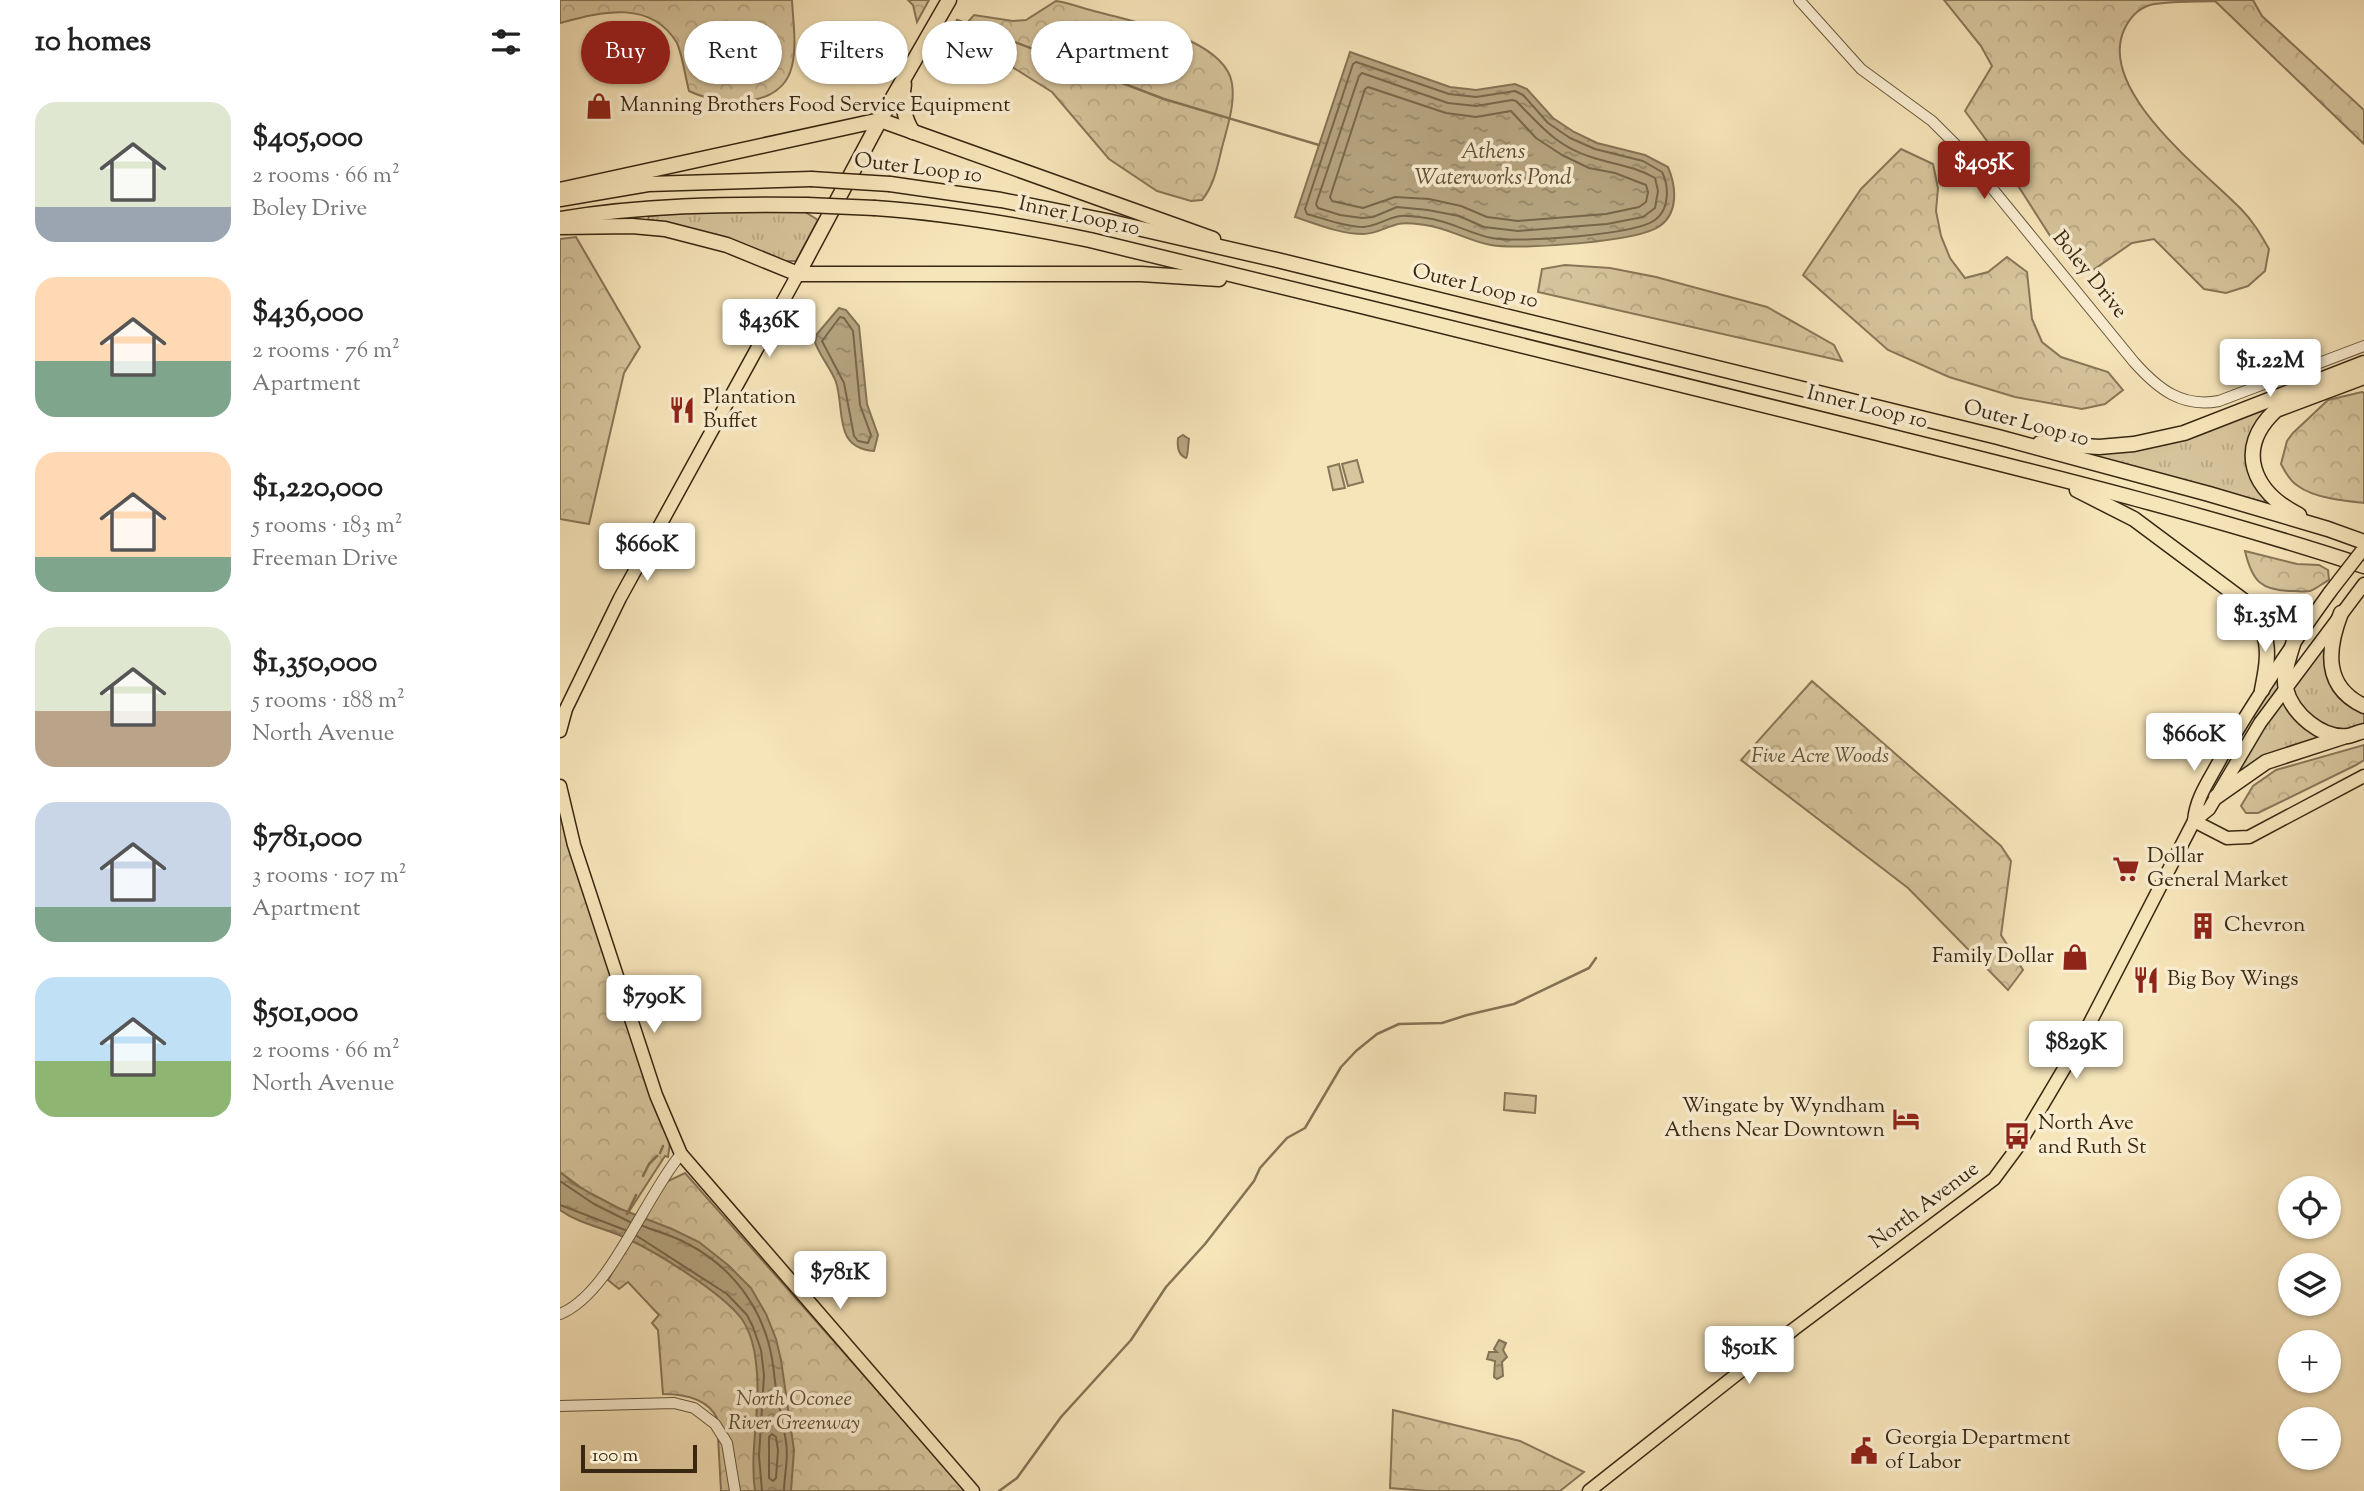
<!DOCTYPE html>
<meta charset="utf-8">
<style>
body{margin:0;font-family:"Sorts Mill Goudy",serif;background:#f2f2f2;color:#222;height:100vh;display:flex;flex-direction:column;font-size:26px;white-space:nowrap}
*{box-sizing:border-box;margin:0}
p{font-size:23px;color:#767676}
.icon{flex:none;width:38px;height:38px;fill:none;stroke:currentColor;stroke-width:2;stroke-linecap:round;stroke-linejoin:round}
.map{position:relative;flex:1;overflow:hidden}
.details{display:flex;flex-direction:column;background:#fff;width:560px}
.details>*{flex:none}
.hud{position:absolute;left:21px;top:21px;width:665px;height:63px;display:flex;gap:14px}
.controls{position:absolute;left:1718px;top:1176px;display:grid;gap:14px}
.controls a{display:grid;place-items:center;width:63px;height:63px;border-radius:50%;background:#fff;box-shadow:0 2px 5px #0004;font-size:35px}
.scale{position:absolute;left:21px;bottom:18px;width:116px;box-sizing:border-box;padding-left:7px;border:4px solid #382812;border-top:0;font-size:19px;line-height:24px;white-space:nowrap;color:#382812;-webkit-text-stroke:5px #faeed2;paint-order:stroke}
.price{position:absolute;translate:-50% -60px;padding:0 16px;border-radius:7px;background:#fff;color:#222;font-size:23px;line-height:46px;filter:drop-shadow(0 2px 4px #0008)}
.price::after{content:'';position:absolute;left:50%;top:42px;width:21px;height:16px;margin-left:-10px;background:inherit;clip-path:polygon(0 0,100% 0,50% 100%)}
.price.current{background:#8f2418;color:#fff}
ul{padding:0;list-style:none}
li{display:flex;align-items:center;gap:21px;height:175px;padding:0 35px}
li span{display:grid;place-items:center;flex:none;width:196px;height:140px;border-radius:21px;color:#555}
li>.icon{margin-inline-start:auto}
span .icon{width:84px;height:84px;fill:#fffc;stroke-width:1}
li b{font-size:30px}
h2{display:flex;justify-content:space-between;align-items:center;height:84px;padding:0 35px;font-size:30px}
.chip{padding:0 24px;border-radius:32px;background:#fff;box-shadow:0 2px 5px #0004;font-size:24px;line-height:63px}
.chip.current{background:#8f2418;color:#fff}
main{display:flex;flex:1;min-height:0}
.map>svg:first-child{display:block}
.grass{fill:url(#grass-tufts);stroke:#887658;stroke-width:2}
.forest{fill:url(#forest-crowns);stroke:#887658;stroke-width:2}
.pitch{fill:#d7c59d;stroke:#887658;stroke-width:2}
.water{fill:url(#water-ripples);stroke:#847355;stroke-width:2}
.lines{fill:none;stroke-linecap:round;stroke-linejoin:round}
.shore{stroke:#77664a;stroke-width:2}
.stream{stroke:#847355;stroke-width:2.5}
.minor-casing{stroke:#68573c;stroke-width:12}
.major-casing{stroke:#382812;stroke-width:15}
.highway-casing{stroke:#382812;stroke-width:17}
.minor{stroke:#faeed2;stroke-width:10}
.major{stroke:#f7e5ba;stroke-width:12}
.highway{stroke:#f7e5ba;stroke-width:14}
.major-bridge-casing{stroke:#382812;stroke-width:15;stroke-linecap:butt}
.highway-bridge-casing{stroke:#382812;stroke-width:17;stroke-linecap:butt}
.major-bridge{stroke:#f7e5ba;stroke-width:12}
.highway-bridge{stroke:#f7e5ba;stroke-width:14}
.labels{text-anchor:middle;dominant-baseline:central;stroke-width:7;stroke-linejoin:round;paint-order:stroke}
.poi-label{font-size:21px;fill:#382812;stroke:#faeed2;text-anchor:start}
.street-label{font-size:21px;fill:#382812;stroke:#faeed2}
.park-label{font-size:21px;font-style:italic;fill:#604f35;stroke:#faeed2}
.water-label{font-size:23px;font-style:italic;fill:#5e4e33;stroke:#faeed2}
</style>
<main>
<section class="details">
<h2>10 homes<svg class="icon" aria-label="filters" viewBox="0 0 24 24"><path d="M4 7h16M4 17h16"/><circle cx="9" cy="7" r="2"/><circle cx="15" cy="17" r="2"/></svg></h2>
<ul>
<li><span style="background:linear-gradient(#dfe7d0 75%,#9aa5b1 0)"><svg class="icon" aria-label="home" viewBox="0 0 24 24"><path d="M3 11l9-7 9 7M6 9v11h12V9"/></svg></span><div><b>$405,000</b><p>2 rooms · 66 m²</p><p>Boley Drive</p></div></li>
<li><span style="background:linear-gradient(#ffd9b3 60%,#7fa58c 0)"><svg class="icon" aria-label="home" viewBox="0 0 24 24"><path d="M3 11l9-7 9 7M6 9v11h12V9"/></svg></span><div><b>$436,000</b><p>2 rooms · 76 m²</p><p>Apartment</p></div></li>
<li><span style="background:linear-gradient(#ffd9b3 75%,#7fa58c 0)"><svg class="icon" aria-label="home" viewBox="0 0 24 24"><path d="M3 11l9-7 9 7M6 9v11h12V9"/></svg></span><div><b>$1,220,000</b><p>5 rooms · 183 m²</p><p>Freeman Drive</p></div></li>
<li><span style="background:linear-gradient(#dfe7d0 60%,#b9a48a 0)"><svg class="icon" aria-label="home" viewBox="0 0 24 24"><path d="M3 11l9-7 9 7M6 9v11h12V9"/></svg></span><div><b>$1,350,000</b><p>5 rooms · 188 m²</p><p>North Avenue</p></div></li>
<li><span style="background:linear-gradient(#c9d6e8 75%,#7fa58c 0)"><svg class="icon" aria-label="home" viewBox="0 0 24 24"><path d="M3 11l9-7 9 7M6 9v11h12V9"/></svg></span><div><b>$781,000</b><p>3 rooms · 107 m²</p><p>Apartment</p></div></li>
<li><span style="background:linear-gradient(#bfe0f5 60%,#8fb573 0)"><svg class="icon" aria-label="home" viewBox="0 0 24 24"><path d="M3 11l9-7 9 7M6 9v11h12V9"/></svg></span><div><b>$501,000</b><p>2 rooms · 66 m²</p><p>North Avenue</p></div></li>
</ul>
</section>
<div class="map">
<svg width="1804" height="1491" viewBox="0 0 1804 1491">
<defs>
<pattern id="grass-tufts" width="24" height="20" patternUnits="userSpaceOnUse" patternTransform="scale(1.75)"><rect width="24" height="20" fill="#d7c59d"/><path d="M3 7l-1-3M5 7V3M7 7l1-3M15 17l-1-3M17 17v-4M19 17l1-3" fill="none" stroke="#b9a986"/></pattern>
<pattern id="forest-crowns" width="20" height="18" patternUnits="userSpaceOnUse" patternTransform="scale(1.75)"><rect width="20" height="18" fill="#d7c59d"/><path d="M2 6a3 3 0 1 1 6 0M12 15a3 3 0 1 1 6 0" fill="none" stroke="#b9a986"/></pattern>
<pattern id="water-ripples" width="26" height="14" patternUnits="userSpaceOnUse" patternTransform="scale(1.75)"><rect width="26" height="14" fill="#b6a581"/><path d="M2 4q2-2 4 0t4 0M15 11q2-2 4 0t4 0" fill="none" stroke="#958668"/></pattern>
</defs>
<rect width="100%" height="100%" fill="#f7e5ba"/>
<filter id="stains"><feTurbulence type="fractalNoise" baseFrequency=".00286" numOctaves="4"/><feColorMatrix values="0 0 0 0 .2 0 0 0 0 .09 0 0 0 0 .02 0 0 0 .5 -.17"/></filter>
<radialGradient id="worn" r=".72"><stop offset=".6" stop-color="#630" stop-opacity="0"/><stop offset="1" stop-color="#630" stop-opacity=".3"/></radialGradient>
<g class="grass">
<polygon points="200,211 245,212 258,220 236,261 222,261 88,220 89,216 128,212"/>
<polygon points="1729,400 1692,440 1707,499 1703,502 1530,456 1531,450"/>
<path d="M1768 638 1766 657 1804 712V727C1759 735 1751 724 1730 687Z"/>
<polygon points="1724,665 1722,682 1697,718 1693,717"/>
<polygon points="1724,694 1769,736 1678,773 1694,738"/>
</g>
<g class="forest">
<path d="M0 0H232C233 21 237 45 232 66 222 110 160 106 129 91 125 76 123 57 117 43 91 0 44 11 0 23Z"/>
<polygon points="348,0 369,0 357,22 353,5"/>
<path d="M1384 0H1693L1702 16 1804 110V144L1655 1C1638 2 1605 1 1590 5 1577 9 1569 19 1564 30 1537 91 1644 171 1681 209 1693 221 1701 235 1709 249L1705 271 1688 286 1666 293 1644 289 1594 239 1572 243 1533 270 1512 261 1496 245 1446 167 1405 111 1432 66 1421 46Z"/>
<path d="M496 1C510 3 524 9 538 12 574 22 654 37 670 76 677 95 669 122 664 140 658 161 656 183 642 200L631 201 597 191 549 159 492 92 398 33 414 15 453 21 466 20Z"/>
<polygon points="1341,149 1373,164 1378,188 1376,211 1381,236 1390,258 1405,278 1428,272 1447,257 1467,272 1472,319 1482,342 1501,357 1548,372 1563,390 1545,404 1522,409 1455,397 1389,377 1328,350 1243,275 1301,189"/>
<polygon points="16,237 80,347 64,373 29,524 0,519 0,239"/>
<polygon points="1005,265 1050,268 1096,277 1207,307 1274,345 1282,361 978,292 982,269"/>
<path d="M1802 392 1804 393V503C1785 501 1754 498 1738 486 1730 481 1725 472 1721 464L1727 441 1733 433 1768 400Z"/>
<path d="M1685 551 1737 564 1759 565 1768 570 1769 580C1763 583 1756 589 1750 591 1745 592 1738 591 1733 591 1701 591 1692 581 1685 551Z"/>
<polygon points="1252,681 1441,846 1451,861 1441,935 1463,970 1448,990 1348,888 1181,760"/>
<polygon points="1804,745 1804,760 1796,765 1698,813 1686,813 1681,806 1693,786 1716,770"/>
<polygon points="0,814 95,1107 110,1143 108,1157 105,1156 68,1213 27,1192 0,1172"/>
<path d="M125 1173 400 1484 404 1491H161L157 1418C147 1398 123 1394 103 1394L98 1330 92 1323 99 1315 68 1282 59 1289 48 1280 104 1183Z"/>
<polygon points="833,1410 960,1441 1024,1472 1000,1491 867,1491 830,1488"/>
</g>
<g class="pitch">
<polygon points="797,460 803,482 788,486 782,464"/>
<polygon points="779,464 785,488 773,490 768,467"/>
<polygon points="945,1093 976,1096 975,1113 944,1110"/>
</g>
<g class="water">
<path d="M790 52 890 87 916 90 955 84 967 89 993 118 1014 132 1037 143 1085 155 1108 167C1116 186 1119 212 1100 226 1078 242 960 250 931 245 908 241 889 228 865 225 857 224 846 222 838 224 826 227 816 234 803 234 780 234 757 224 735 217Z"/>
<path d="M279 308 286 310 299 326 307 404 318 435 314 451C273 448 285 410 276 382 271 368 260 357 255 342L257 334Z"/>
<path d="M623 435 629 439C628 444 628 457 626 458 618 455 617 447 618 438Z"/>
<path d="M0 1172 17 1186 58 1208 112 1229 139 1242 168 1265 191 1288 206 1314 216 1339 221 1360 234 1450 231 1491H195C189 1448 202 1406 196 1363 195 1349 190 1330 181 1318 162 1293 98 1253 68 1239 46 1228 21 1225 0 1210Z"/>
<polygon points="939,1340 946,1343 943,1350 947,1357 942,1362 943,1376 937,1379 934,1377 935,1361 927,1359 929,1352 937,1352 934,1349"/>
</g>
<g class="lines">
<g class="shore">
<path d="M796 62 889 94 916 97 955 91 963 95 988 123 1010 138 1035 149 1083 161 1102 172C1109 186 1110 209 1095 220 1075 235 959 243 932 238 910 234 891 221 866 218 858 217 847 215 840 216 827 218 817 226 804 227 785 227 765 219 747 214L745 209 793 64Z"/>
<path d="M802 73 888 103 916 106 952 100 956 101C981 126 996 146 1031 157 1055 165 1072 165 1095 178L1098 191 1095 208 1083 217 1047 224 958 231 924 227 899 216 868 210 837 207 813 217 802 218 780 215 758 208 756 204 799 76Z"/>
<polygon points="808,87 886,113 916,117 951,111 976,138 1002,155 1029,168 1055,173 1086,185 1088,192 1086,202 1079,207 1046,214 958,221 927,217 901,206 869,199 835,197 803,208 772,201 770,197 805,89"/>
<polygon points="280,317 284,318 293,331 300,405 311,435 308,443 298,441 294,436 284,383 262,341"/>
<polyline points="0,1181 34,1204 70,1222"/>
<polyline points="0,1205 65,1230"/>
<path d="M83 1226C98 1232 114 1236 128 1244 178 1270 209 1318 214 1373 216 1396 223 1420 226 1442 229 1458 224 1475 224 1491"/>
<polyline points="77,1236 167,1294 187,1315 193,1327 201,1350 204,1375 199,1456 202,1491"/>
<polygon points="212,1434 216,1437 218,1450 216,1478 213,1481 209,1478 209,1437"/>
</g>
<g class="stream">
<polyline points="397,20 604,99 759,145"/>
<polyline points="100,1153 103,1146"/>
<polyline points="83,1176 89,1164 97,1156"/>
<polyline points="67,1214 76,1195"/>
<polyline points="439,1491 457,1478 501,1417 571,1340 606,1287 645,1244 694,1181 700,1168 727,1138 745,1128 781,1067 796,1051 817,1034 839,1024 882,1023 907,1015 954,1004 1029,968 1036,958"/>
</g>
<defs>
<g id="minor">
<path d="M1239 0 1301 69 1372 121 1400 149 1574 362C1598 389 1622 408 1659 401L1804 346"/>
<path d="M0 1314C50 1294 84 1198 121 1154"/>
<polyline points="0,1406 114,1403 134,1408 155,1424 167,1443 175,1491"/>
</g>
<g id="major">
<polyline points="0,731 6,709 60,598 238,274"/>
<polyline points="0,786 14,845 96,1095 121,1154 413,1491"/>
<polyline points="1634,821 1649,809 1700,723 1804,584"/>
<polyline points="1634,821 1667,838 1689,837 1804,776"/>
<path d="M1029 1491 1234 1329 1434 1179 1457 1148 1521 1040 1634 821C1636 797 1650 779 1661 758 1694 700 1731 646 1770 592"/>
</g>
<g id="highway">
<path d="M344 84C341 102 343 117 353 132"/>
<polyline points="330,184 441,200 547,221 717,260 1438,437 1649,494 1768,529 1804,542"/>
<polyline points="0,190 320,120 653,239"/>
<polyline points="0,199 88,184 251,179"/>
<path d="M315 208C388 213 458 225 530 240 791 304 1053 366 1313 432 1478 473 1643 513 1804 566"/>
<path d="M0 219C82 205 165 204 247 205"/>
<polyline points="0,227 72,226 105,229 167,245 238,274 581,274 659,279"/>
<polyline points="238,274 320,120 389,0"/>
<polyline points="1480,443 1539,447 1574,444 1624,433 1804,363"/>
<path d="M1517 490 1574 519 1684 601C1711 635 1710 650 1702 690"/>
<path d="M1739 515C1693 492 1674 449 1716 410L1804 377"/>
<path d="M1781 613C1767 649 1763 687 1804 706"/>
<path d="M1734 641C1730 655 1722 675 1726 689 1732 714 1762 739 1788 736 1793 735 1799 732 1804 731"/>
<polyline points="1656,797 1706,762 1783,737"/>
</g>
</defs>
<use href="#minor" class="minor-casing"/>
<use href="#major" class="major-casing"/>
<use href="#highway" class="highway-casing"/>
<use href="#minor" class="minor"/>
<use href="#major" class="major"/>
<use href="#highway" class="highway"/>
<defs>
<polyline id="major-bridge" points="1770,592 1801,552"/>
<g id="highway-bridge">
<polyline points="251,179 330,184"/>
<polyline points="247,205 315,208"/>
</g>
</defs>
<use href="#major-bridge" class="major-bridge-casing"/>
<use href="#highway-bridge" class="highway-bridge-casing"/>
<use href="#major-bridge" class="major-bridge"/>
<use href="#highway-bridge" class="highway-bridge"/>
</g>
<defs>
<symbol id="shop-bare" viewBox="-9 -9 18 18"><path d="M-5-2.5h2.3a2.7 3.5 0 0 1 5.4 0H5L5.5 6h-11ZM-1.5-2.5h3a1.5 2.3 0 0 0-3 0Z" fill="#8f2418" stroke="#faeed2" stroke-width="2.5" paint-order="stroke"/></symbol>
<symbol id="restaurant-bare" viewBox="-9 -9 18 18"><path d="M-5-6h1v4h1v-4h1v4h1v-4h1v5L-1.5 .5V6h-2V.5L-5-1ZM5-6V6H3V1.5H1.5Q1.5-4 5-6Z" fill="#8f2418" stroke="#faeed2" stroke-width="2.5" paint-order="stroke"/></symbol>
<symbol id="supermarket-bare" viewBox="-9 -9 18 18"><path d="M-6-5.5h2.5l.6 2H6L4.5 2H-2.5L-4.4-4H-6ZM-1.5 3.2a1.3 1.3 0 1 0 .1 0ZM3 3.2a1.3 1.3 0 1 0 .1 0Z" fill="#8f2418" stroke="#faeed2" stroke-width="2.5" paint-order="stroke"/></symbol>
<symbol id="building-bare" viewBox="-9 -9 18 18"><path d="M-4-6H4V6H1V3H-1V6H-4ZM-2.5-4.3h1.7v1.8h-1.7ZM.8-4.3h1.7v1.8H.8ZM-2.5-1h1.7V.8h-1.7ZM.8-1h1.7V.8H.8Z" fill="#8f2418" stroke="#faeed2" stroke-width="2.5" paint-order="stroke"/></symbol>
<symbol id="hotel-bare" viewBox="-9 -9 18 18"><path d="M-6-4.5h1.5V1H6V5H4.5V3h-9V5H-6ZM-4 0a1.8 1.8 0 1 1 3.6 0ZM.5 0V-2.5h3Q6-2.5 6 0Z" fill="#8f2418" stroke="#faeed2" stroke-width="2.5" paint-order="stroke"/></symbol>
<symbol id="bus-bare" viewBox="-9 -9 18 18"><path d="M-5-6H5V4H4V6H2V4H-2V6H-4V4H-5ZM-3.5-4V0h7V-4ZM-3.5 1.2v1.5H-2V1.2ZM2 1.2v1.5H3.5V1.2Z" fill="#8f2418" stroke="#faeed2" stroke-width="2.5" paint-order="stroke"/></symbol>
<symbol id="civic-bare" viewBox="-9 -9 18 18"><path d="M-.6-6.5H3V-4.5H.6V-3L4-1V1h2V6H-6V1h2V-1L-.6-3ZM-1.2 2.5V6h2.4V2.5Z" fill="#8f2418" stroke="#faeed2" stroke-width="2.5" paint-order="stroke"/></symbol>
</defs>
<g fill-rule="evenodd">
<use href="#shop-bare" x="20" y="87" width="38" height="38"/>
<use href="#restaurant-bare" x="103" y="391" width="38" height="38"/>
<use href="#supermarket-bare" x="1547" y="850" width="38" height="38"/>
<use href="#building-bare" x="1624" y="907" width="38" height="38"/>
<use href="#shop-bare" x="1496" y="938" width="38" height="38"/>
<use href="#restaurant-bare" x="1567" y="961" width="38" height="38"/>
<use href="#hotel-bare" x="1327" y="1100" width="38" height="38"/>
<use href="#bus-bare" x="1438" y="1117" width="38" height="38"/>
<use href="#civic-bare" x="1285" y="1432" width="38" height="38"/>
</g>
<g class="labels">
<g class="poi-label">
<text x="60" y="106">Manning Brothers Food Service Equipment</text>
<text x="143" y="398">Plantation<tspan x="143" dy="24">Buffet</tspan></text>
<text x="1587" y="857">Dollar<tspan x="1587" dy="24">General Market</tspan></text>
<text x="1664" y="926">Chevron</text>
<text x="1494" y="957" text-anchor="end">Family Dollar</text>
<text x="1607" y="980">Big Boy Wings</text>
<text x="1325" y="1107" text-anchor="end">Wingate by Wyndham<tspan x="1325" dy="24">Athens Near Downtown</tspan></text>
<text x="1478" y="1124">North Ave<tspan x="1478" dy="24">and Ruth St</tspan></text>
<text x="1325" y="1439">Georgia Department<tspan x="1325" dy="24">of Labor</tspan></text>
</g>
<g class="street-label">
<text transform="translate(358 169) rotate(7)">Outer Loop 10</text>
<text transform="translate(519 217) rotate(12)">Inner Loop 10</text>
<text transform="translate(1529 275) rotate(51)">Boley Drive</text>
<text transform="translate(915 287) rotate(14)">Outer Loop 10</text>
<text transform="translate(1307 408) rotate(14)">Inner Loop 10</text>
<text transform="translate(1466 424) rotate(15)">Outer Loop 10</text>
<text transform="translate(1365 1206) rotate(-37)">North Avenue</text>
</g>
<g class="park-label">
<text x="1260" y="757">Five Acre Woods</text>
<text x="234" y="1400">North Oconee<tspan x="234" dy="24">River Greenway</tspan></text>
</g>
<g class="water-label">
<text x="933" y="152">Athens<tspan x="933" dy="26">Waterworks Pond</tspan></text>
</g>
</g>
<rect width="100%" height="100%" filter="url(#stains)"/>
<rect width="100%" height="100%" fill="url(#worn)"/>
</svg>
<div class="controls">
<a><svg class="icon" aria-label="locate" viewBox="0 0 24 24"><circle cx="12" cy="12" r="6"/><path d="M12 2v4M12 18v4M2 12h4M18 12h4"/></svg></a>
<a><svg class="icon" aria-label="layers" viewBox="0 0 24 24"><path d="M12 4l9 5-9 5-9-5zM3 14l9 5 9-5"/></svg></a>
<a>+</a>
<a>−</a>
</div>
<div class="scale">100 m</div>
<b class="price current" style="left:1424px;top:201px">$405K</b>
<b class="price" style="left:209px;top:359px">$436K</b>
<b class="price" style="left:1710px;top:399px">$1.22M</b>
<b class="price" style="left:87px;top:583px">$660K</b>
<b class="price" style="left:1705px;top:654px">$1.35M</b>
<b class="price" style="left:1634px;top:773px">$660K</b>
<b class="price" style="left:94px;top:1035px">$790K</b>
<b class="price" style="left:1516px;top:1081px">$829K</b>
<b class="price" style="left:280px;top:1311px">$781K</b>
<b class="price" style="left:1189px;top:1386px">$501K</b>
<div class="hud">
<a class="chip current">Buy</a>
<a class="chip">Rent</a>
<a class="chip">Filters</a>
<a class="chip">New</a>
<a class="chip">Apartment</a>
</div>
</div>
</main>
